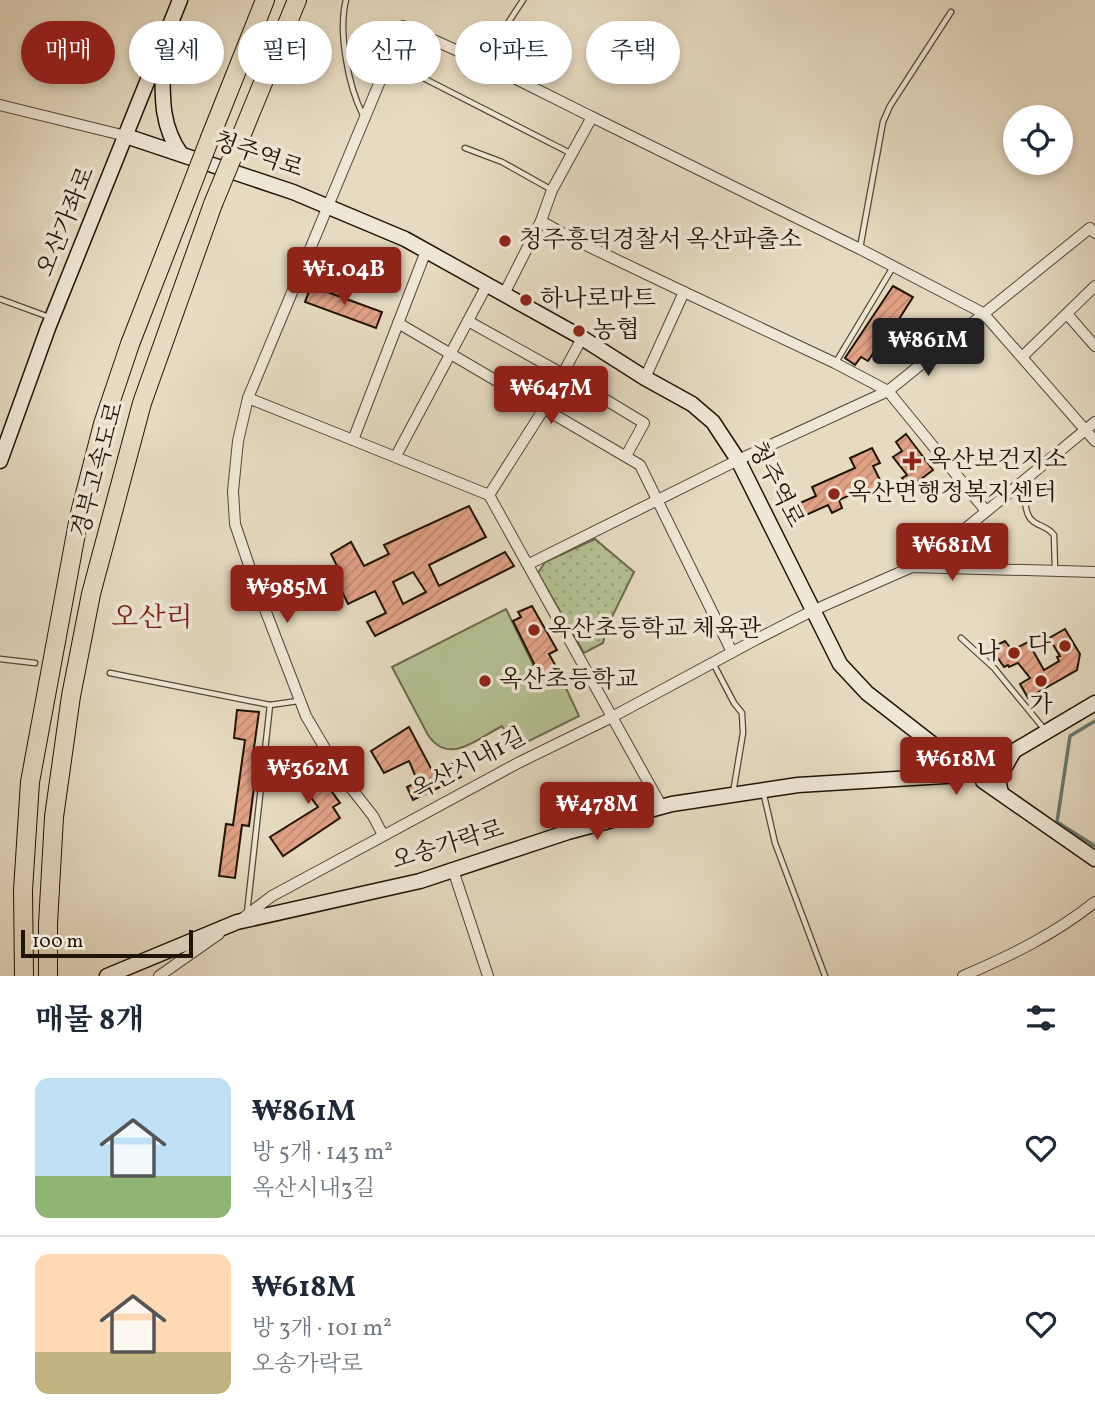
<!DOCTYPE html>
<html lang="ko">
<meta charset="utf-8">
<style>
body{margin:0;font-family:Vollkorn,"Noto Serif KR",serif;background:#f6f6f7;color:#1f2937;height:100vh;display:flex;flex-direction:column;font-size:26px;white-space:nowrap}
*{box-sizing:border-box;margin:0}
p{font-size:23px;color:#747a83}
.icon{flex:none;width:38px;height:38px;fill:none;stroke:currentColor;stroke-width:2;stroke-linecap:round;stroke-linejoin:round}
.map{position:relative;height:976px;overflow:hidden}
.side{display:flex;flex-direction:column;background:#fff;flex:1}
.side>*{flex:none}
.top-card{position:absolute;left:21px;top:21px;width:700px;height:63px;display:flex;gap:14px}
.buttons{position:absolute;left:1003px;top:105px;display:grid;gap:14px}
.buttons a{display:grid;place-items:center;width:70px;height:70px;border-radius:50%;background:#fff;box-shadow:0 4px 10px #0003;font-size:35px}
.scale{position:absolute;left:21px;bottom:18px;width:172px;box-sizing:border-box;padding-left:7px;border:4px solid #211406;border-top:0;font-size:19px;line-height:24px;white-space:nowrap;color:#211406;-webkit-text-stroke:5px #efe7d6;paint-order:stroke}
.price{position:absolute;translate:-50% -60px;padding:0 16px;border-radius:7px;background:#8f2418;color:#fff;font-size:23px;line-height:46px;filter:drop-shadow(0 2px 4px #0008)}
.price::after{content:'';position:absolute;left:50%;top:42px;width:21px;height:16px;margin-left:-10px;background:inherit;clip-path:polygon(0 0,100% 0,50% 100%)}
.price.current{background:#222;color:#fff}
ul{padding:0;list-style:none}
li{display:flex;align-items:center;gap:21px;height:175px;padding:0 35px}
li+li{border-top:2px solid #e0e1e3}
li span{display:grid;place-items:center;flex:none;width:196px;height:140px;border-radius:14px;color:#555}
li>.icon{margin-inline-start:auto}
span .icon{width:84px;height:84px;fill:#fffc;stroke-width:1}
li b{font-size:30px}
h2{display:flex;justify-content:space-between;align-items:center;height:84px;padding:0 35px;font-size:30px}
.chip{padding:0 24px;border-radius:32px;background:#fff;box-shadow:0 4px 10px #0003;font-size:24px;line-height:63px}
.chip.current{background:#8f2418;color:#fff}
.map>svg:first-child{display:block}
.green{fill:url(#green-dots);stroke:#6a6a4c;stroke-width:2}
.pitch{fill:#b4c093;stroke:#6a6a4c;stroke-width:2}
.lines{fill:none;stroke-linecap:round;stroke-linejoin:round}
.stream{stroke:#687870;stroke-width:3.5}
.building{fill:url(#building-hatch);stroke:#211406;stroke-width:2;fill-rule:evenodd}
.lane-casing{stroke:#524634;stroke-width:7}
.street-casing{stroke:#524634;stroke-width:12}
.secondary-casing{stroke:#211406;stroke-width:17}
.highway-casing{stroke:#211406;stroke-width:20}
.lane{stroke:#efe7d6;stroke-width:4.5}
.street{stroke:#efe7d6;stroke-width:10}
.secondary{stroke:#efe7d6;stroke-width:14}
.highway{stroke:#e6dac0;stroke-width:18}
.highway-bridge-casing{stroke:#211406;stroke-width:20;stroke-linecap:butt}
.highway-bridge{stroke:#e6dac0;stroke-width:18}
.poi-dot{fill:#8f2418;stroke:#efe7d6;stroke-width:2.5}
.labels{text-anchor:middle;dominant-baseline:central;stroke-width:7;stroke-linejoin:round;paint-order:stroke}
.street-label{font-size:24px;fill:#211406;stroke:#efe7d6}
.poi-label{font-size:24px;fill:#211406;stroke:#efe7d6;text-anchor:start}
.quarter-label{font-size:28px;fill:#7a1f14;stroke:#efe7d6}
</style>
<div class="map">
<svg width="1095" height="976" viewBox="0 0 1095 976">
<defs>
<pattern id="green-dots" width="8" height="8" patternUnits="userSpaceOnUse" patternTransform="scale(1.75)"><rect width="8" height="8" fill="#b4c093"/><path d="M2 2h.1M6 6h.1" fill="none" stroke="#9aa47d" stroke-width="1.8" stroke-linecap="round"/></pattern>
<pattern id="building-hatch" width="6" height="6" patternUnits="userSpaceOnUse" patternTransform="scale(1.75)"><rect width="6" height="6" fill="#e0a185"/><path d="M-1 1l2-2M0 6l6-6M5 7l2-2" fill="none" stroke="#c08a71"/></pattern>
</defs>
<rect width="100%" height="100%" fill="#e6dac0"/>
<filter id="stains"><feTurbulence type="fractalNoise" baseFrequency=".00286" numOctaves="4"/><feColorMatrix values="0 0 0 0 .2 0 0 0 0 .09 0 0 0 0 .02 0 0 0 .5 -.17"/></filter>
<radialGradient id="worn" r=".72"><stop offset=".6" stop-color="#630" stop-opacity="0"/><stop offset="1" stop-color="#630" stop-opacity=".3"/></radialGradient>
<polygon class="green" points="595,539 634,572 606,629 603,643 584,653 538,573 545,562"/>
<path class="pitch" d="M506 609 541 681 559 673 579 716 515 748 502 726C477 739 449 766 428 735L392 667Z"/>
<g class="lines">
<polyline class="stream" points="1095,721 1070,736 1057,822 1095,846"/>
</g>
<g class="building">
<polygon points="311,286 382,312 376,328 305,302"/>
<polygon points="893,286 913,297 894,327 905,335 891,354 878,346 868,361 861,357 855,365 845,358"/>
<polygon points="906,434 933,470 909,488 902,478 907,475 893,457 902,451 896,442"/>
<polygon points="872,448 880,463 873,466 884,488 870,494 867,487 839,500 842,508 832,513 828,505 806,515 800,503 816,496 812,487 855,468 850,458"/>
<path d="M469 506 486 537 429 565 439 586 505 552 514 566 375 636 367 622 386 613 375 591 348 604 332 570 337 566 331 554 351 542 364 566 389 554 384 545ZM413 572 426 592 403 604 393 582Z"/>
<polygon points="926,525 932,528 937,525 945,534 927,547 917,533"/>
<polygon points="532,606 557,650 549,654 559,672 542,680 513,621 521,617 518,612"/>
<polygon points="1065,629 1080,654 1077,670 1028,698 1020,684 1030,678 1018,663 1009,667 1008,665 1004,667 991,648 1005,641 1012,650 1028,642 1044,670 1059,661 1057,657 1060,656 1049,638"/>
<polygon points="237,710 259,712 253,755 258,756 249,826 242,825 235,878 219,876 226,824 233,825 245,740 234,738"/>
<polygon points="409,727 434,774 452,764 461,777 413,800 407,787 418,782 409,761 384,773 371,751"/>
<polygon points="302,750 340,803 333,807 340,818 283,856 270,837 318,807 284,762"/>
</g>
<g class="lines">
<defs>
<g id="lane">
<path d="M346 0C338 31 348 86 363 115"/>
<polyline points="388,60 570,153"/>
<polyline points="483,61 523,0"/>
<polyline points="465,148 502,162 552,190"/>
<polyline points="860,248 883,122 890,106 951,12"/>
<polyline points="0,299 49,317"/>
<polyline points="836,362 893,267"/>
<path d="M1024 481C1025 493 1023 515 1034 522 1041 527 1048 527 1054 535L1055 570"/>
<polyline points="961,638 994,668 1045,730"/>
<polyline points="0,659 35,663"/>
<polyline points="713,663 734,703 742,713 743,733 733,793"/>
<polyline points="110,673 270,705 298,701"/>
<polyline points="763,791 775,843 825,976"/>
<polyline points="247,913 270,705"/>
</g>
<g id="street">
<polyline points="0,105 126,136"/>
<polyline points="592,117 860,249 983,313 1095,441"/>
<polyline points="541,221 575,240 684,292"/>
<polyline points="426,251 353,440 489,495 662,807"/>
<polyline points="1067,314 1095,346"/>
<polyline points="468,321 563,374 644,423 626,456"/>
<polyline points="398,323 640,465 732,652"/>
<polyline points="1022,357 1095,286"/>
<polyline points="645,378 684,292 835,363 888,391 986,511"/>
<polyline points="248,398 238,441 233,491 235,524 256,586 306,716 340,774 373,816 383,835"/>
<polyline points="353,440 248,398 403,26 482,62 592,117 552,190 541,221 504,294"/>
<polyline points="396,456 487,285"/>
<polyline points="489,495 545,407 582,338"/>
<polyline points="529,564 738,460 888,391 1090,228 1095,233"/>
<polyline points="912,566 937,552 1095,422"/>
<polyline points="453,870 488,976"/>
<polyline points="243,918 272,896 518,763 612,717 755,640 812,611 912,567 1095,572"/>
<polyline points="159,976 219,934"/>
<path d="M963 976C1010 956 1055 934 1095 902"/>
</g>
<g id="secondary">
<path d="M163 51C163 88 158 122 181 154"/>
<polyline points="126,136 293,192 405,239 579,336 645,378 692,404 713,422 738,460 840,664 867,693 962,767"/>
<polyline points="0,461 48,328 180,0"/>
<polyline points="983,766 1014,751 1095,703"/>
<polyline points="983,781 1095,859"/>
<polyline points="1001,793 998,779 1014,751"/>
<polyline points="107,976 237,922 420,881 568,832 672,804 798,785 961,775"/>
</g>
<g id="highway">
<polyline points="210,138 265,0"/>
<polyline points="239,141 297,0"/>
<polyline points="24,976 23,890 30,782 79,517 103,424 130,344 188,195"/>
<polyline points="48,976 48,924 54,817 71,696 91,594 142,403 213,204"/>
</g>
</defs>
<use href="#lane" class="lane-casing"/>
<use href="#street" class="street-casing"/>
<use href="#secondary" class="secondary-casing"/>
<use href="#highway" class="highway-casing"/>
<use href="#lane" class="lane"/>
<use href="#street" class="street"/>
<use href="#secondary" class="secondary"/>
<use href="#highway" class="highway"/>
<defs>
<g id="highway-bridge">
<polyline points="188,195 210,138"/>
<polyline points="213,204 239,141"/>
</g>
</defs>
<use href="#highway-bridge" class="highway-bridge-casing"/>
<use href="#highway-bridge" class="highway-bridge"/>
</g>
<g class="poi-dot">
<circle cx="505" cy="241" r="7"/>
<circle cx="526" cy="300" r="7"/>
<circle cx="579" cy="331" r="7"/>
<path d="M908.5 450.5h7v7h7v7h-7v7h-7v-7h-7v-7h7z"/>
<circle cx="834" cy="494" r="7"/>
<circle cx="534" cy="630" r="7"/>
<circle cx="1065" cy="646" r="7"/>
<circle cx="1014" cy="653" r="7"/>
<circle cx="485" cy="681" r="7"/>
<circle cx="1041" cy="681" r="7"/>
</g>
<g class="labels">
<g class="street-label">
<text transform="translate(258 156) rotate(19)">청주역로</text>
<text transform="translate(67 222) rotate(-68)">오산가좌로</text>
<text transform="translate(99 470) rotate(-75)">경부고속도로</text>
<text transform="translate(775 485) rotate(63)">청주역로</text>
<text transform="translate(469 765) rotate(-28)">옥산시내1길</text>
<text transform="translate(448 846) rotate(-17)">오송가락로</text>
</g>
<g class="poi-label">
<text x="519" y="241">청주흥덕경찰서 옥산파출소</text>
<text x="540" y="300">하나로마트</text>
<text x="593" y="331">농협</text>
<text x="928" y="461">옥산보건지소</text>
<text x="848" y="494">옥산면행정복지센터</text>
<text x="548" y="630">옥산초등학교 체육관</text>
<text x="1051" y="646" text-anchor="end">다</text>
<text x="1000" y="653" text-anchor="end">나</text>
<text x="499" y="681">옥산초등학교</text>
<text x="1041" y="706" text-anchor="middle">가</text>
</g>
<g class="quarter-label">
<text x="152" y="618">오산리</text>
</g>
</g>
<rect width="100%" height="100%" filter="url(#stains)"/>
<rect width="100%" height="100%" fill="url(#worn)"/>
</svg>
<div class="buttons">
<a><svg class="icon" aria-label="locate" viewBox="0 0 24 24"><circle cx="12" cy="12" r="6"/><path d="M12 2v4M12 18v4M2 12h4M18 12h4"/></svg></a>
</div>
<div class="scale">100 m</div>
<b class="price" style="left:344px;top:307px">₩1.04B</b>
<b class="price current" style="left:928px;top:378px">₩861M</b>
<b class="price" style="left:551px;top:426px">₩647M</b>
<b class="price" style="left:952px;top:583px">₩681M</b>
<b class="price" style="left:287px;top:625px">₩985M</b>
<b class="price" style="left:956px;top:797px">₩618M</b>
<b class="price" style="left:308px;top:806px">₩362M</b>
<b class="price" style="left:597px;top:842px">₩478M</b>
<div class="top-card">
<a class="chip current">매매</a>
<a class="chip">월세</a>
<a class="chip">필터</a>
<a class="chip">신규</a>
<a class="chip">아파트</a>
<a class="chip">주택</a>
</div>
</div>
<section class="side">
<h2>매물 8개<svg class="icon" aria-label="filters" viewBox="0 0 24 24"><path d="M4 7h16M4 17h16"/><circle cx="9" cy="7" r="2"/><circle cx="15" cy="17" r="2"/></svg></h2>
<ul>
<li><span style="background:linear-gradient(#bfe0f5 70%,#8fb573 0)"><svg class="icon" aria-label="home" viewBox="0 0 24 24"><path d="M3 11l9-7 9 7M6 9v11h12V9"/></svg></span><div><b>₩861M</b><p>방 5개 · 143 m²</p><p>옥산시내3길</p></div><svg class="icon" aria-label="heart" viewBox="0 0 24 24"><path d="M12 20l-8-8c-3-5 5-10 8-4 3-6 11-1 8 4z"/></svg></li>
<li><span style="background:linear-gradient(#ffd9b3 70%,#c2b280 0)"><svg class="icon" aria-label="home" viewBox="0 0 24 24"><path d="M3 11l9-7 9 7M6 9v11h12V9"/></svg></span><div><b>₩618M</b><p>방 3개 · 101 m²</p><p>오송가락로</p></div><svg class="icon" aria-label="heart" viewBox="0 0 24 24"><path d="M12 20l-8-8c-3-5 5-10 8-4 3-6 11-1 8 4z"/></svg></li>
</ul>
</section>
